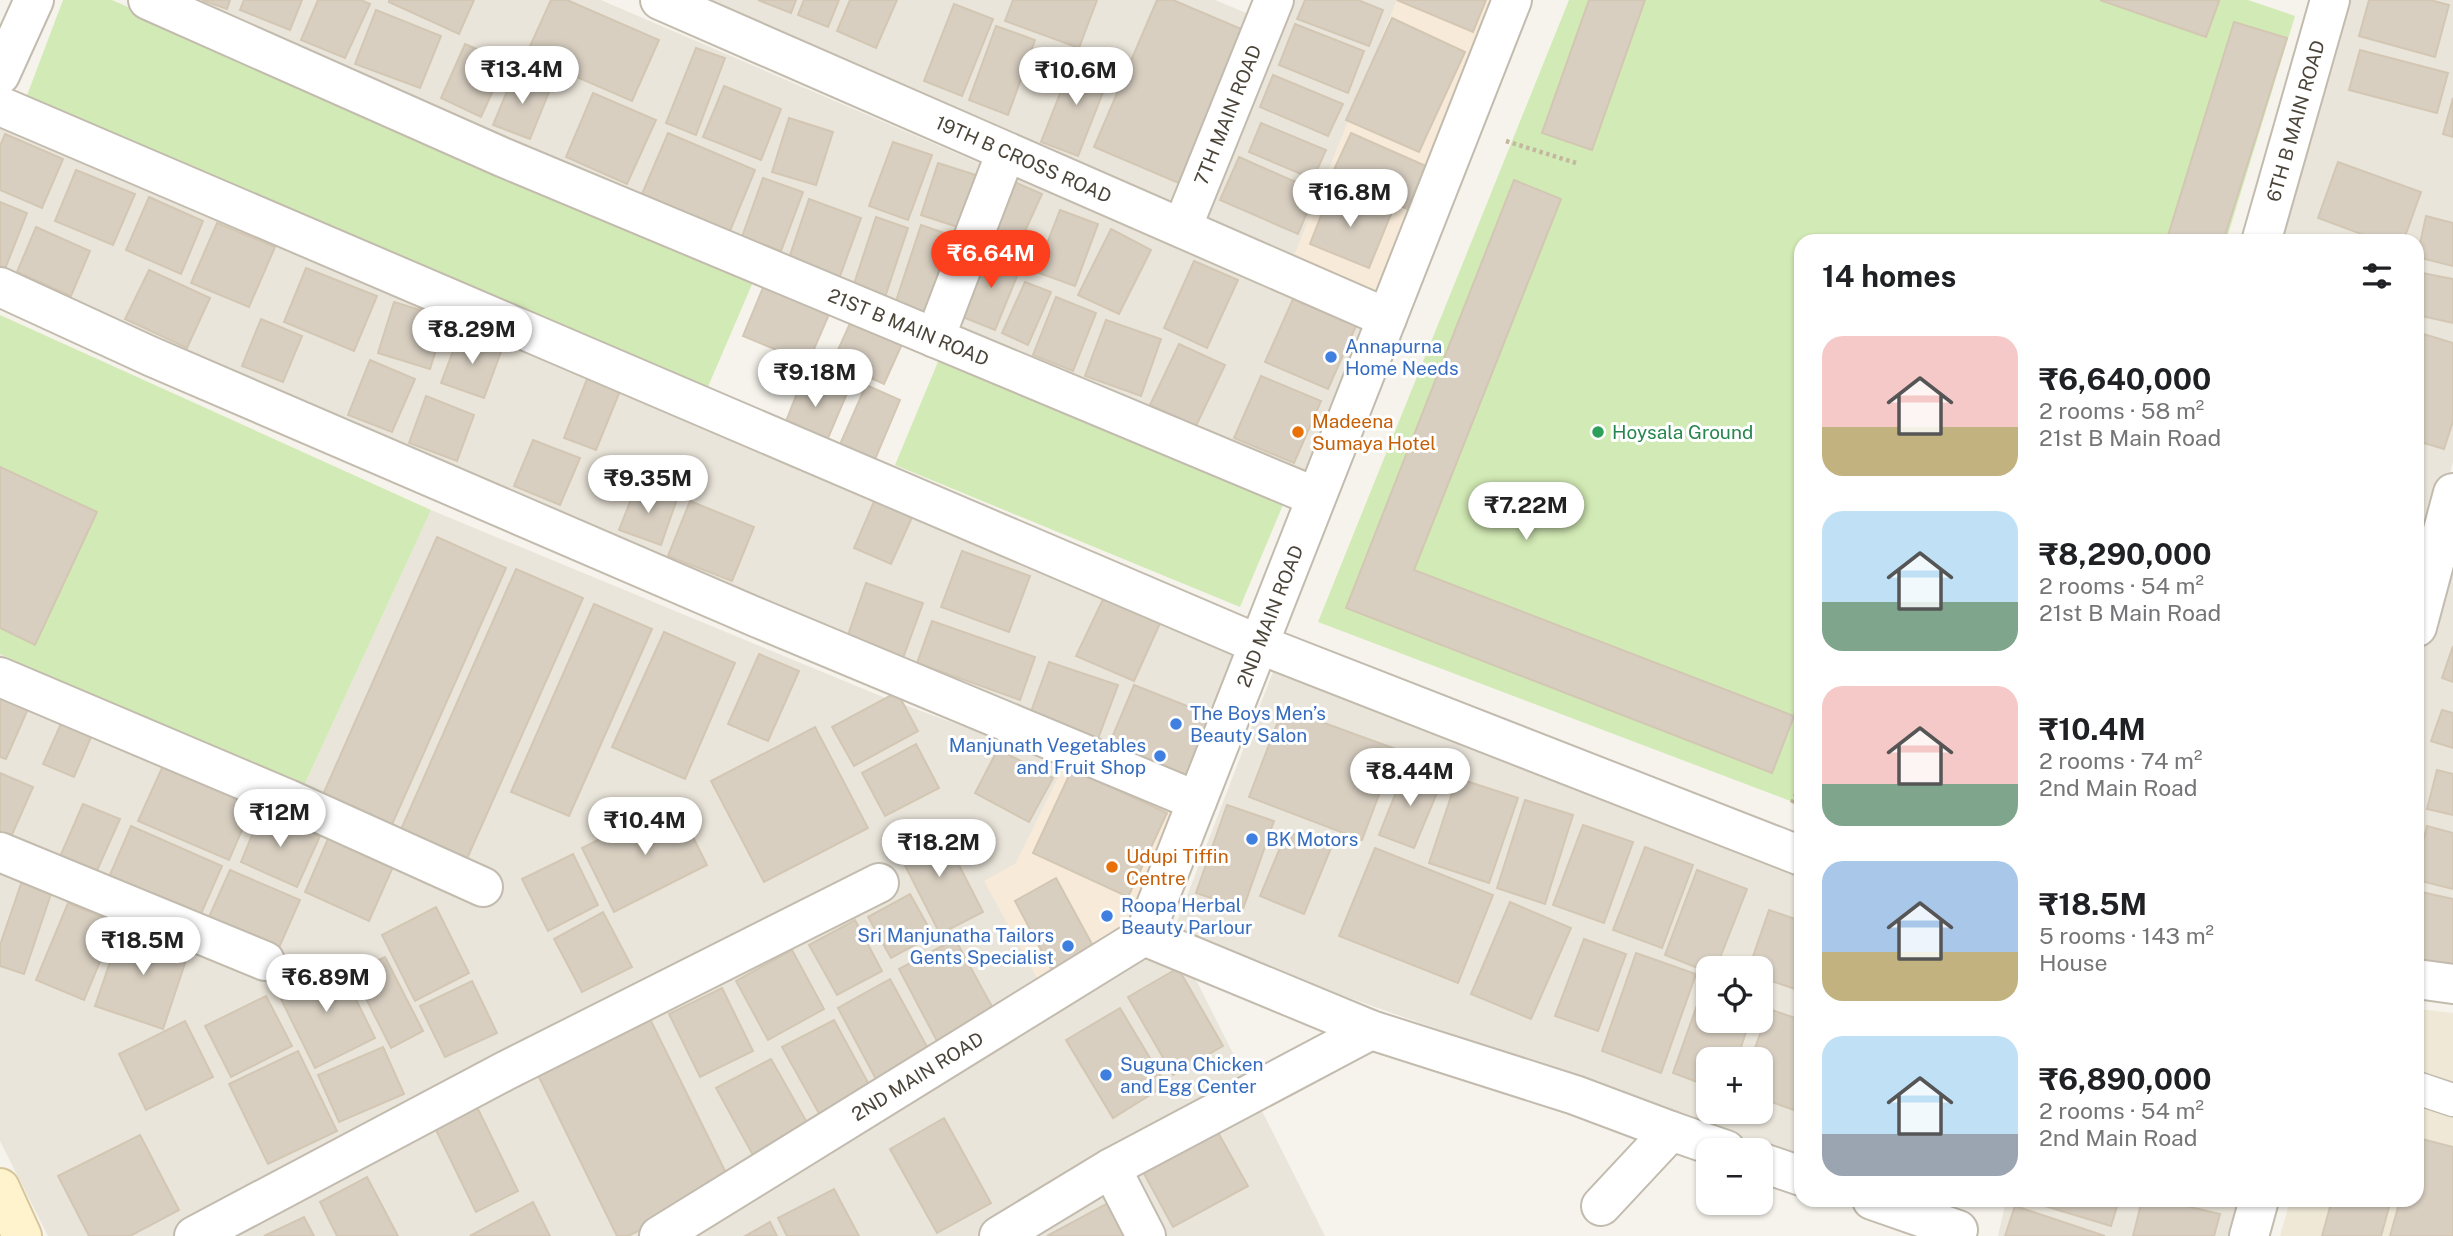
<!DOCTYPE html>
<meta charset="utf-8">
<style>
body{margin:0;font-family:"Public Sans",sans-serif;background:#f6f6f6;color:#202124;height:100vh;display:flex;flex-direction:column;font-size:26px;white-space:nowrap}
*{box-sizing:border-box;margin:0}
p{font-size:23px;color:#757577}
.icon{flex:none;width:38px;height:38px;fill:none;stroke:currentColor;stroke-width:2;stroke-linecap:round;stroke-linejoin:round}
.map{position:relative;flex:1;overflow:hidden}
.panel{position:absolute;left:1794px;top:234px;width:630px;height:973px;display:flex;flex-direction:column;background:#fff;border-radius:21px;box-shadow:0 2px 5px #0004}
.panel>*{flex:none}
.tools{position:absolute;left:1696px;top:956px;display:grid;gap:14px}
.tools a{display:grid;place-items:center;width:77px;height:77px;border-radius:14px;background:#fff;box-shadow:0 2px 5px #0004;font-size:35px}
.price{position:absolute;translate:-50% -60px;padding:0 16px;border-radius:24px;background:#fff;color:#222;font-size:23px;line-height:46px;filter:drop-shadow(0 2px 4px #0008)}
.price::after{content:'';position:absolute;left:50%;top:42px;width:21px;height:16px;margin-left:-10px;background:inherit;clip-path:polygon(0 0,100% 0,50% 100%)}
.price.active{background:#fc3f1d;color:#fff}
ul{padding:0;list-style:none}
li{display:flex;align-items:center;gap:21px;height:175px;padding:0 28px}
li span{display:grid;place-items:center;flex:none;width:196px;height:140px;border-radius:21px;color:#555}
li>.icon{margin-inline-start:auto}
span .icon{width:84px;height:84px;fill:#fffc;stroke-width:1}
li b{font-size:30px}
h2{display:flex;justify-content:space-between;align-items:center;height:84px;padding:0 28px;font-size:30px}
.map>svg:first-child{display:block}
.residential{fill:#eae5da;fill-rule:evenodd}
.commercial{fill:#f7ead8}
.education{fill:#efe8d6}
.green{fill:#d2eab5}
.building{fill:#d8cfc1;stroke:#d3c7b4;stroke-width:2}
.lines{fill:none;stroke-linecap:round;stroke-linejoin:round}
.lane-casing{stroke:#c2bbae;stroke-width:35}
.street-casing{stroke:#c2bbae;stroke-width:42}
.secondary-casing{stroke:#d6c79b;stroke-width:42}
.path{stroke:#c4b79f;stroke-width:4.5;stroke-dasharray:3.5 3.5;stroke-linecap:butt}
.lane{stroke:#fff;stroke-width:32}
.street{stroke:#fff;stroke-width:38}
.secondary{stroke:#fff3cd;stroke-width:38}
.shop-dot{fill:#3f7fe0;stroke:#fff;stroke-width:2.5}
.food-dot{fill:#e8710a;stroke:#fff;stroke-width:2.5}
.leisure-dot{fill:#2e9e5b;stroke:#fff;stroke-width:2.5}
.labels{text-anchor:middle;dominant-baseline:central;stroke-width:6;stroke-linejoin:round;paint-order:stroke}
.street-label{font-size:19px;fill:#4b4439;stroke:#fff}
.shop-label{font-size:19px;fill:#366cbe;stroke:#fff;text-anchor:start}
.food-label{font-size:19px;fill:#c56008;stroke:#fff;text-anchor:start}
.leisure-label{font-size:19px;fill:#27864d;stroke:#fff;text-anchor:start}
</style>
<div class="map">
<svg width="2453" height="1236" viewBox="0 0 2453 1236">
<rect width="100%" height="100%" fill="#f6f3ec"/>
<g class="residential">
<polygon points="183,0 601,0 995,170 933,332"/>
<polygon points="693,0 1215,0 1258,18 1176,209"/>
<polygon points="1288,0 1397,0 1291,264 1194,221"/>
<polygon points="2348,0 2453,0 2453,462 2417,596 2417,242 2273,242"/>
<polygon points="0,117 1246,649 1221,717 1101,753 0,270"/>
<polygon points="1003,169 1373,327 1307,484 939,335"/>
<polygon points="431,510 883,697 1065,764 1016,863 1188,964 1325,1236 48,1236 0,1141 0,654 302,790"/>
<polygon points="2453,541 2453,978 2417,972 2417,668"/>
<path d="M1273 672 1801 875V1158L1172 935ZM1708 968H1760V1020H1708ZM1708 1059H1760V1111H1708Z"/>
<polygon points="2006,1201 2244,1201 2234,1236 1998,1236"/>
</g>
<g class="commercial">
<polygon points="1397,0 1497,0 1378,304 1291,264"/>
<polygon points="1065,764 1187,810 1137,935 1044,991 984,881 1016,863"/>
</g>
<polygon class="education" points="2417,1009 2453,1013 2453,1236 2280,1236 2290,1201 2417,1200"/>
<g class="green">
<polygon points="63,0 112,0 753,282 707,389 26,98"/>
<polygon points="1569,0 2248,0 2295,16 2226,241 1801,242 1801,805 1318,622"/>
<polygon points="0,315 431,510 302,790 0,654"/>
<polygon points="940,357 1285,500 1240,607 895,465"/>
</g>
<g class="building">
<polygon points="202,0 230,0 227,9"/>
<polygon points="244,0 302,0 290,30 240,10"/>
<polygon points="318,0 361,0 370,4 345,58 301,40"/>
<polygon points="389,0 474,0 459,34 389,2"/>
<polygon points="551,0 567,0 659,40 632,101 526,55"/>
<polygon points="758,0 796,0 791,13"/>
<polygon points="804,0 839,0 828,27 798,15"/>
<polygon points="850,0 897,0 876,48 837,31"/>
<polygon points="1013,0 1097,0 1079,48 1005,21"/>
<polygon points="1157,0 1173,0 1246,31 1181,184 1094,147"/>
<polygon points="1305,0 1358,0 1383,10 1369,46 1297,19"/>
<polygon points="1397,0 1486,0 1473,32"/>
<polygon points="1589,0 1645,0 1592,150 1542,133"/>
<polygon points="2100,0 2216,0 2219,1 2206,37"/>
<polygon points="2369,0 2430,0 2449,5 2435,57 2359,36"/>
<polygon points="954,4 993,19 962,96 924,81"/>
<polygon points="376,10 441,36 420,88 355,64"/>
<polygon points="1392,18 1465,52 1419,152 1346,120"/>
<polygon points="2234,22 2287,38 2223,242 2166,242"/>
<polygon points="1295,24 1364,51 1348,93 1279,65"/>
<polygon points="996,26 1035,40 1008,115 969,100"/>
<polygon points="465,44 506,62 481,117 441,98"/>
<polygon points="696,48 725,58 696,135 666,123"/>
<polygon points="2360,50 2448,73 2437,113 2349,90"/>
<polygon points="1074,58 1111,72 1078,156 1041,142"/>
<polygon points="515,72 551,87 530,139 493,125"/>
<polygon points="1273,75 1343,104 1328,136 1260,107"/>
<polygon points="724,86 781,109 761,160 703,137"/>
<polygon points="593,93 656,120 627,184 566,157"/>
<polygon points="2453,98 2453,137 2443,134"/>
<polygon points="789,118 833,132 816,185 772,172"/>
<polygon points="1261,123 1326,150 1313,179 1249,152"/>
<polygon points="668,133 755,170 730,231 642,194"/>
<polygon points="1351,133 1426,166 1407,209 1332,174"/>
<polygon points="5,134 63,159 42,208 0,190 0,146"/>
<polygon points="893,142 932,155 908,220 869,206"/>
<polygon points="1239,157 1316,191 1298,234 1220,200"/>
<polygon points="2338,162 2421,192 2403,242 2383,242 2318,218"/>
<polygon points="938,163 985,178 967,230 921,215"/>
<polygon points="76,170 135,194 113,245 55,221"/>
<polygon points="763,178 803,192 781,251 742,237"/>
<polygon points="1010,180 1042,194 1015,253 983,239"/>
<polygon points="1514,180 1561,199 1414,570 1794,716 1772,773 1346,608"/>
<polygon points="1331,190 1391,214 1369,268 1310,244"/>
<polygon points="149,197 203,221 181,274 126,250"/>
<polygon points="809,199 861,218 839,279 788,261"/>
<polygon points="0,202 27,213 5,269 0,267"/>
<polygon points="1060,210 1098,224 1075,286 1036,272"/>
<polygon points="2426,216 2453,223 2453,266 2417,257"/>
<polygon points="876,217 908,228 885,297 853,287"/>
<polygon points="217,223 275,247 249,307 191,283"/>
<polygon points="921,225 962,239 935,321 894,307"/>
<polygon points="36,227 90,251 71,296 17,272"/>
<polygon points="1111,229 1151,250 1119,314 1078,295"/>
<polygon points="987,249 1022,264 995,330 960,316"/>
<polygon points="1194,261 1238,280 1207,348 1164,328"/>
<polygon points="306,268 377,296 354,351 284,322"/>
<polygon points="149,270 210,298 187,348 125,319"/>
<polygon points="2417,272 2453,279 2453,323 2417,315"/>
<polygon points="767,278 833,305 808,363 743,336"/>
<polygon points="1025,282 1051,292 1028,345 1002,333"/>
<polygon points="1056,297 1096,313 1073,371 1033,355"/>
<polygon points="1293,299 1356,326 1328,389 1265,362"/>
<polygon points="394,302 446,318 430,369 378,353"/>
<polygon points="261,319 302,336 283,382 242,366"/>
<polygon points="852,319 903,342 884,384 833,361"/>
<polygon points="1106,320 1161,339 1141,396 1085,376"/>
<polygon points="2417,332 2453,343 2453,421 2444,449 2417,441"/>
<polygon points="460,333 502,349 484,398 441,383"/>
<polygon points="1179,344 1225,365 1196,426 1150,405"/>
<polygon points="370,360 415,379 392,432 348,415"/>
<polygon points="805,373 848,391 825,445 783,429"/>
<polygon points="1261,376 1321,401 1294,463 1234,438"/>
<polygon points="587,379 620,391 596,450 564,438"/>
<polygon points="866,385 900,400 873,464 838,449"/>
<polygon points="426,396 474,415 457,461 409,443"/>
<polygon points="533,440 580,458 560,505 514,486"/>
<polygon points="0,467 97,512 35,645 0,628"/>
<polygon points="637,484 677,499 661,545 619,530"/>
<polygon points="876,497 914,513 891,564 854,548"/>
<polygon points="690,501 754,527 732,581 668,556"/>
<polygon points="437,537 506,568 390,829 321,799"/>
<polygon points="962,551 1030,576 1009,632 941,607"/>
<polygon points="516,569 583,598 461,872 395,843"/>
<polygon points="866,583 923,603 903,658 847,638"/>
<polygon points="1106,593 1162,619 1134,681 1076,656"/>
<polygon points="594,604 652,629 569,816 511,792"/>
<polygon points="932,621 1035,657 1020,700 917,663"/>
<polygon points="664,632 735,663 685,779 612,747"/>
<polygon points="2453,646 2453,682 2442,678"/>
<polygon points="759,654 799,671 768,741 728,724"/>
<polygon points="1049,662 1118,685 1096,744 1028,720"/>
<polygon points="1134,685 1215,717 1187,785 1106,752"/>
<polygon points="0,690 31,702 6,759 0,757"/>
<polygon points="897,692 918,731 854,766 832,727"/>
<polygon points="1283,708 1396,749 1362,840 1249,797"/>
<polygon points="2442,710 2453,713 2453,748 2431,741"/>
<polygon points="64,717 94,730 74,777 43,764"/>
<polygon points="815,727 868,828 764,882 711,781"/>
<polygon points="916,744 939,788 885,816 862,773"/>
<polygon points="998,749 1053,778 1029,822 975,793"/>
<polygon points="166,759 256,798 229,860 138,821"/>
<polygon points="1406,767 1442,781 1414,848 1379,835"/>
<polygon points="1072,769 1167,813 1128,897 1033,853"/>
<polygon points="2437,770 2453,774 2453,815 2427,809"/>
<polygon points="0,773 33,787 7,846 0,843"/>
<polygon points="1457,778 1518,798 1489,883 1429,863"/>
<polygon points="1525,800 1573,815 1545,904 1497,888"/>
<polygon points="675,801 707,865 614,912 582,848"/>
<polygon points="83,804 120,819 91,884 55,868"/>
<polygon points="1227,805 1274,821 1243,909 1196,893"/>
<polygon points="262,811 320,836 297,887 241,862"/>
<polygon points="938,824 983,912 940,934 895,846"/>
<polygon points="1583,825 1633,842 1604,923 1553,905"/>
<polygon points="131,826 222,866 197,923 106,884"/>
<polygon points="2427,826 2453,833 2453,889 2417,880 2417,866"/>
<polygon points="1287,831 1331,848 1304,914 1260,896"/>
<polygon points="331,832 396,860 369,921 305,892"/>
<polygon points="1645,847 1693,865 1662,948 1613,930"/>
<polygon points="1375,848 1493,895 1458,983 1339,936"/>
<polygon points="573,854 598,905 548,931 522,879"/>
<polygon points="230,870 300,900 274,959 204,928"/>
<polygon points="1697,870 1747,889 1716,968 1708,968 1708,972 1665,955"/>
<polygon points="1056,878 1098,955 1056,978 1015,901"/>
<polygon points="22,881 52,891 24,974 0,966 0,945"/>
<polygon points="2417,891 2453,899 2453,975 2417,967"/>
<polygon points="910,894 933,935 891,958 868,917"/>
<polygon points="1510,902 1571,928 1531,1019 1471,994"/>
<polygon points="68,903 116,923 84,1000 36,980"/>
<polygon points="436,907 469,973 415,1001 382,935"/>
<polygon points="1769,910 1801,921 1801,991 1760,977 1760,968 1749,968"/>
<polygon points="603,912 632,967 582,992 554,939"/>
<polygon points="855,920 882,971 837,995 809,945"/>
<polygon points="123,924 190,948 163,1029 95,1006"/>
<polygon points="955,939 995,1012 938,1043 899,969"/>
<polygon points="1584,939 1626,954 1598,1031 1555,1016"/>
<polygon points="792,950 824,1009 768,1040 736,981"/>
<polygon points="1636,953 1696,974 1661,1073 1602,1051"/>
<polygon points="385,957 423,1031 391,1048 353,973"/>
<polygon points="336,959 375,1038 315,1068 276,989"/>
<polygon points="1178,968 1223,1046 1173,1075 1128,997"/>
<polygon points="890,979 931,1054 878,1083 838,1008"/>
<polygon points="472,981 497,1033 445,1057 420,1006"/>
<polygon points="722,988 753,1051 700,1077 669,1014"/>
<polygon points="1703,988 1708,990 1708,1020 1750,1020 1737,1059 1708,1059 1708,1086 1673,1073"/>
<polygon points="266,996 292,1046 231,1077 205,1026"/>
<polygon points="1120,1008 1166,1085 1113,1118 1066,1040"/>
<polygon points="1769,1009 1801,1020 1801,1092 1794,1110 1760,1098 1760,1059 1751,1059"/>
<polygon points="648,1015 732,1185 628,1236 617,1236 536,1071"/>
<polygon points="834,1020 872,1090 821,1117 782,1047"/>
<polygon points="185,1021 213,1077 146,1110 119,1054"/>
<polygon points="383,1047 404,1094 339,1122 318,1075"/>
<polygon points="298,1051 337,1131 268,1164 229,1084"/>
<polygon points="771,1059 809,1126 754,1157 716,1088"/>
<polygon points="475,1103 518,1191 476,1212 433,1124"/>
<polygon points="944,1118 991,1203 937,1233 890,1149"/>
<polygon points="1216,1129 1248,1186 1173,1227 1142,1170"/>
<polygon points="140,1135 179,1210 130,1236 89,1236 58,1176"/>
<polygon points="2418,1138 2453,1147 2453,1236 2390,1236 2400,1200 2417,1200"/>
<polygon points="367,1177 398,1236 337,1236 320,1202"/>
<polygon points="834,1189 859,1236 787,1236 778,1218"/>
<polygon points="2025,1200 2119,1200 2111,1226"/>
<polygon points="2142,1200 2160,1200 2220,1214 2214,1236 2133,1236"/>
<polygon points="2332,1200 2391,1200 2381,1236 2322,1236"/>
<polygon points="533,1202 550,1236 470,1236"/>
<polygon points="1108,1203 1125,1236 1047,1236"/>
<polygon points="2015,1206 2105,1236 2005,1236"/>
<polygon points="304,1217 314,1236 264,1236"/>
<polygon points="770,1222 777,1236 745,1236"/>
</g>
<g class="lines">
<defs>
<polyline id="lane" points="2417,1088 2453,1100"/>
<g id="street">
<path id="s1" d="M148 0 502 157 1316 497"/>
<path id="s2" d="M660 0 1387 318"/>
<polyline points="0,75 34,0"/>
<polyline points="0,106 1258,644 1801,856"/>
<path id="s3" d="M1182 228 1274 0"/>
<path id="s4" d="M2261 242 2330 0"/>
<polyline points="0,287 150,356 758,618 1197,801"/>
<polyline points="935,338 1006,152"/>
<polyline points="2417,627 2453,493"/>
<polyline points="0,677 288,799 483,887"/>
<polyline points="0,852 265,961"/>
<polyline points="1144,936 1371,1030 1575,1095 1671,1131 1601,1206"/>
<polyline points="2417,979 2453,984"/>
<polyline points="1671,1131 1726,1150"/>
<polyline points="1760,1162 1801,1176"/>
<polyline points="1111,1168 1371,1030"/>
<polyline points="1872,1200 1958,1230"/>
<polyline points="194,1236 505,1071 879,883"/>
<path id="s5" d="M659 1236 1144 936 1512 0"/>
<polyline points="999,1236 1111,1168 1146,1236"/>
<polyline points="2249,1236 2259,1200"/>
</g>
<polyline id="secondary" points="0,1188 22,1236"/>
</defs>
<use href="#lane" class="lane-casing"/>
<use href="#street" class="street-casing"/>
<use href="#secondary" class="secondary-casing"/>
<g class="path">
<polyline points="1506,141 1576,163"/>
<polyline points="1792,803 1801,784"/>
</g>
<use href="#lane" class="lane"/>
<use href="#street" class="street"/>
<use href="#secondary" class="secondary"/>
</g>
<g class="shop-dot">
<circle cx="1331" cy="357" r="7"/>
<circle cx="1176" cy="724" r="7"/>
<circle cx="1160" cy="756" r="7"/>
<circle cx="1252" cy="839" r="7"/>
<circle cx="1107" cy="916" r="7"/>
<circle cx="1068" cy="946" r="7"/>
<circle cx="1106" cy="1075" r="7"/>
</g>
<g class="food-dot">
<circle cx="1298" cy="432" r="7"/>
<circle cx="1112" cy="867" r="7"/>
</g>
<circle class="leisure-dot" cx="1598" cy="432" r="7"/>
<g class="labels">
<g class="street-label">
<text stroke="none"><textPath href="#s3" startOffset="122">7TH MAIN ROAD</textPath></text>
<text stroke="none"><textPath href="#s4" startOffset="126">6TH B MAIN ROAD</textPath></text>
<text stroke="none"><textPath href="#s2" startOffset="397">19TH B CROSS ROAD</textPath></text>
<text stroke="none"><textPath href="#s1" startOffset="828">21ST B MAIN ROAD</textPath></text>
<text stroke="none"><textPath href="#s5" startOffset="914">2ND MAIN ROAD</textPath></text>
<text stroke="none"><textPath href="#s5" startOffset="304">2ND MAIN ROAD</textPath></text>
</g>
<g class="shop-label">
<text x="1345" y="346">Annapurna<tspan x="1345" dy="22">Home Needs</tspan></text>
<text x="1190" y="713">The Boys Men’s<tspan x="1190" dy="22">Beauty Salon</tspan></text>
<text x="1146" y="745" text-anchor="end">Manjunath Vegetables<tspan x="1146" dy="22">and Fruit Shop</tspan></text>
<text x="1266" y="839">BK Motors</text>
<text x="1121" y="905">Roopa Herbal<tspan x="1121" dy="22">Beauty Parlour</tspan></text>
<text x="1054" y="935" text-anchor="end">Sri Manjunatha Tailors<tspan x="1054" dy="22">Gents Specialist</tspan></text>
<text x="1120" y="1064">Suguna Chicken<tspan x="1120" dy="22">and Egg Center</tspan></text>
</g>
<g class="food-label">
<text x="1312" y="421">Madeena<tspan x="1312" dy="22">Sumaya Hotel</tspan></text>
<text x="1126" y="856">Udupi Tiffin<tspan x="1126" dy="22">Centre</tspan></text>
</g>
<g class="leisure-label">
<text x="1612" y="432">Hoysala Ground</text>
</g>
</g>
</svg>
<div class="tools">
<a><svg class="icon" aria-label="locate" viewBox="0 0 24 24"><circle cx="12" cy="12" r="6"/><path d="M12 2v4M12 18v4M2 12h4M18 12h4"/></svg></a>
<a>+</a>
<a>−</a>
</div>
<b class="price" style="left:522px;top:106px">₹13.4M</b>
<b class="price" style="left:1076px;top:107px">₹10.6M</b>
<b class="price" style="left:1350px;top:229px">₹16.8M</b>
<b class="price active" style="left:991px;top:290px">₹6.64M</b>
<b class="price" style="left:472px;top:366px">₹8.29M</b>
<b class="price" style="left:815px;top:409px">₹9.18M</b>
<b class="price" style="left:648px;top:515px">₹9.35M</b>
<b class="price" style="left:1526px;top:542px">₹7.22M</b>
<b class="price" style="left:1410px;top:808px">₹8.44M</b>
<b class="price" style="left:280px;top:849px">₹12M</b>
<b class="price" style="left:645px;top:857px">₹10.4M</b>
<b class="price" style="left:939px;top:879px">₹18.2M</b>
<b class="price" style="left:143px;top:977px">₹18.5M</b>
<b class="price" style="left:326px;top:1014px">₹6.89M</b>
<section class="panel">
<h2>14 homes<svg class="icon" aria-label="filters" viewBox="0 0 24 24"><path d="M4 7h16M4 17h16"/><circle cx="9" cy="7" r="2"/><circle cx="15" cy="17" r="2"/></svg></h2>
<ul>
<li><span style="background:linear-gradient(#f6c9c9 65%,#c2b280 0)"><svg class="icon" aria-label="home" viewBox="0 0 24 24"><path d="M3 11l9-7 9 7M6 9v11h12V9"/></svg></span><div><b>₹6,640,000</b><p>2 rooms · 58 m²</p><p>21st B Main Road</p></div></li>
<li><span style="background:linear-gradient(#bfe0f5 65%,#7fa58c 0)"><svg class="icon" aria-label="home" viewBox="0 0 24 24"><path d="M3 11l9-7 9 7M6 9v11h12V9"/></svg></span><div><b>₹8,290,000</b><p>2 rooms · 54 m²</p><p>21st B Main Road</p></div></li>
<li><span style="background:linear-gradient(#f6c9c9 70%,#7fa58c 0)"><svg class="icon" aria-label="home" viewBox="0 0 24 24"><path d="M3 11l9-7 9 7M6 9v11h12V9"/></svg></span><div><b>₹10.4M</b><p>2 rooms · 74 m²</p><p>2nd Main Road</p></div></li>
<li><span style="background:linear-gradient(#a9c7e8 65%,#c2b280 0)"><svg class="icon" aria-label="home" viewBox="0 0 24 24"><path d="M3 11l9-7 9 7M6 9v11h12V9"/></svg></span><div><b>₹18.5M</b><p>5 rooms · 143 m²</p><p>House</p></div></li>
<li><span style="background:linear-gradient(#bfe0f5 70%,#9aa5b1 0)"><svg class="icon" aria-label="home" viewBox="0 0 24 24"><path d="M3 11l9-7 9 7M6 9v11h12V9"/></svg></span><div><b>₹6,890,000</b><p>2 rooms · 54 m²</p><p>2nd Main Road</p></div></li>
</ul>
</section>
</div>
